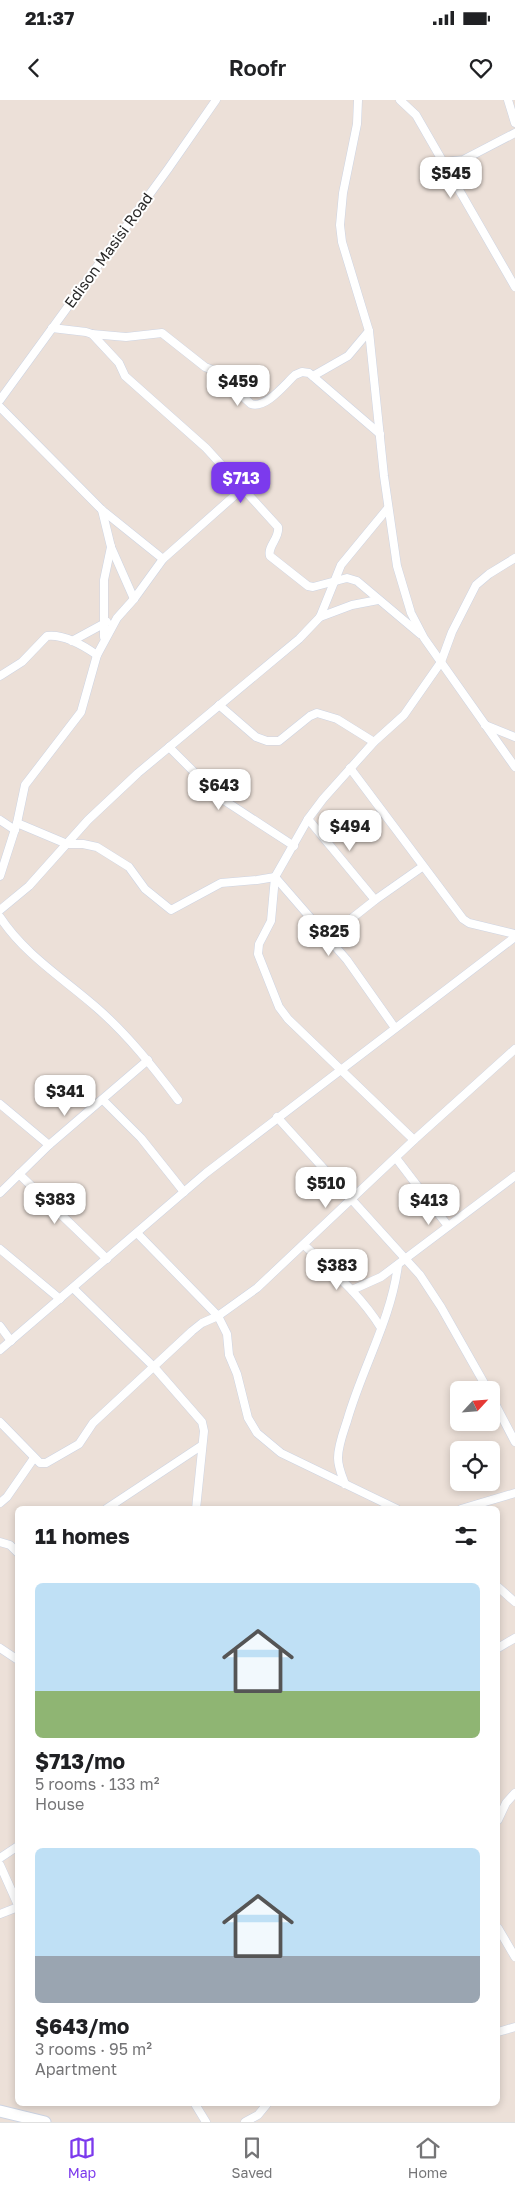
<!DOCTYPE html>
<meta charset="utf-8">
<style>
body{margin:0;font-family:"Golos Text",sans-serif;background:#f2f2f2;color:#202124;height:100vh;display:flex;flex-direction:column;font-size:19px;white-space:nowrap}
*{box-sizing:border-box;margin:0}
p{font-size:16px;color:#757577}
.icon{flex:none;width:28px;height:28px;fill:none;stroke:currentColor;stroke-width:2;stroke-linecap:round;stroke-linejoin:round}
.map{position:relative;flex:1;overflow:hidden}
.drawer{position:absolute;left:15px;top:1406px;width:485px;height:600px;display:flex;flex-direction:column;background:#fff;border-radius:8px;box-shadow:0 2px 8px #0003}
.drawer>*{flex:none}
.needle{width:32px;rotate:64deg}
.tools{position:absolute;left:450px;top:1281px;display:grid;gap:10px}
.tools a{display:grid;place-items:center;width:50px;height:50px;border-radius:8px;background:#fff;box-shadow:0 2px 8px #0003;font-size:25px}
.price{position:absolute;translate:-50% -42px;padding:0 11px;border-radius:10px;background:#fff;color:#222;font-size:16px;line-height:32px;filter:drop-shadow(0 1px 2px #0008)}
.price::after{content:'';position:absolute;left:50%;top:30px;width:15px;height:11px;margin-left:-8px;background:inherit;clip-path:polygon(0 0,100% 0,50% 100%)}
.price.current{background:#7c3aed;color:#fff}
ul{padding:0;list-style:none}
li{display:grid;align-content:center;gap:10px;height:265px;padding:0 20px}
li span{display:grid;place-items:center;height:155px;border-radius:8px;color:#555}
li>.icon{margin-inline-start:auto}
span .icon{width:90px;height:90px;fill:#fffc;stroke-width:1}
li b{font-size:21px}
h2{display:flex;justify-content:space-between;align-items:center;height:60px;padding:0 20px;font-size:21px}
.status{display:flex;justify-content:space-between;align-items:center;height:35px;padding:0 25px;background:#fff;direction:ltr}
.status svg{height:14px;fill:currentColor}
header{display:flex;justify-content:space-between;align-items:center;height:65px;padding:0 20px;background:#fff;font-size:22px;font-weight:600}
.menu{display:flex;justify-content:space-around;align-items:center;height:70px;border-top:1px solid #e0e0e0;background:#fff;font-size:14px;color:#757577}
.menu a{display:grid;justify-items:center;gap:2px}
.menu .current{color:#7c3aed}
.map>svg:first-child{display:block}
.lines{fill:none;stroke-linecap:round;stroke-linejoin:round}
.street-casing{stroke:#cdd4e3;stroke-width:9}
.secondary-casing{stroke:#cdd4e3;stroke-width:13}
.street{stroke:#fff;stroke-width:8}
.secondary{stroke:#fff;stroke-width:11}
.labels{text-anchor:middle;dominant-baseline:central;stroke-width:4;stroke-linejoin:round;paint-order:stroke}
.street-label{font-size:15px;fill:#282828;stroke:#fff}
</style>
<div class="status"><b>21:37</b><svg viewBox="0 0 49 12"><path d="M0 12V9h3v3zM5 12V6h3v6zM10 12V3h3v9zM15 12V0h3v12zM26 1h20v11H26zM47 4h2v5h-2z"/></svg></div>
<header><svg class="icon" aria-label="back" viewBox="0 0 24 24"><path d="M15 5l-7 7 7 7"/></svg>Roofr<svg class="icon" aria-label="heart" viewBox="0 0 24 24"><path d="M12 20l-8-8c-3-5 5-10 8-4 3-6 11-1 8 4z"/></svg></header>
<div class="map">
<svg width="515" height="2022" viewBox="0 0 515 2022">
<rect width="100%" height="100%" fill="#ece0d8"/>
<g class="lines">
<defs>
<g id="street">
<polyline points="358,0 357,24 343,93 340,125 342,142 369,231 384,376 397,466 411,513 424,538 515,667"/>
<polyline points="400,0 416,15 515,187"/>
<polyline points="508,0 515,23"/>
<polyline points="443,62 463,60 515,33"/>
<path d="M52 228 86 232 92 234 119 263 125 276 206 348 278 427C280 438 267 446 270 456L308 486 313 487 347 478 357 481 420 534"/>
<path d="M92 234 126 237 162 233 205 267 215 271 251 304C266 309 285 284 295 275L302 272 309 273 380 334"/>
<polyline points="313,276 348,256 369,231"/>
<polyline points="0,300 168,69 216,0"/>
<polyline points="0,307 102,410 163,459"/>
<polyline points="102,410 111,447 134,499"/>
<polyline points="320,517 352,505 378,500"/>
<polyline points="104,537 104,480 111,447"/>
<polyline points="72,541 107,522"/>
<path d="M0 576 22 562 47 536C65 534 84 546 97 555"/>
<polyline points="219,605 256,637 267,641 279,641 310,616 317,613 337,619 374,642"/>
<polyline points="485,625 515,637"/>
<polyline points="169,647 219,697 294,746"/>
<polyline points="350,668 463,819 469,823 515,834"/>
<polyline points="308,719 375,800"/>
<polyline points="0,720 15,730"/>
<polyline points="17,723 67,744 83,744 97,747 129,767 145,789 171,810 221,783 257,780 275,777 347,860 395,928"/>
<polyline points="0,776 17,723 25,685 81,612 97,555 117,518 134,499 163,459 242,389"/>
<polyline points="0,810 29,786 88,720 138,673 299,539 320,517 341,465 388,408"/>
<path d="M0 817C24 854 64 879 97 908 128 935 154 968 178 1000"/>
<polyline points="327,838 375,800 422,767"/>
<polyline points="103,1000 141,1038 184,1092"/>
<polyline points="0,1004 49,1045"/>
<polyline points="277,1017 420,1175 441,1207 488,1290"/>
<polyline points="414,1040 288,919 279,907 258,854 259,844 271,821 275,777 308,719 323,699 374,642 404,615 441,562 452,532 476,485 489,474 515,458"/>
<polyline points="396,1058 448,1126"/>
<polyline points="19,1074 107,1159"/>
<polyline points="0,1093 49,1045 148,960"/>
<polyline points="137,1133 218,1216 257,1188 414,1040 515,949"/>
<path d="M304 1145C332 1171 361 1195 381 1228"/>
<polyline points="0,1149 60,1199"/>
<polyline points="73,1188 154,1267 202,1322 204,1331 196,1409"/>
<polyline points="352,1190 381,1177 515,1076"/>
<polyline points="0,1226 11,1241"/>
<polyline points="0,1250 206,1073 515,837"/>
<polyline points="491,1296 515,1342"/>
<polyline points="0,1322 40,1363 46,1363 79,1344 93,1323 192,1231 202,1223 218,1216 227,1234 229,1255 237,1274 248,1318 257,1333 281,1353 397,1409"/>
<path d="M345 1384C342 1376 338 1367 338 1358 338 1346 343 1333 347 1321 362 1268 391 1220 398 1165"/>
<polyline points="0,1403 7,1397 34,1358"/>
<polyline points="106,1409 201,1346"/>
<polyline points="461,1409 515,1393"/>
<polyline points="0,1442 10,1445 18,1453"/>
<polyline points="498,1487 515,1502"/>
<polyline points="0,1548 18,1560"/>
<polyline points="498,1548 515,1538"/>
<polyline points="498,1720 506,1703 515,1693"/>
<polyline points="0,1758 18,1746"/>
<polyline points="0,1765 18,1805"/>
<polyline points="0,1814 18,1807"/>
<polyline points="498,1828 515,1857"/>
<polyline points="498,1932 515,1927"/>
<polyline points="195,2004 206,2022"/>
<polyline points="245,2022 258,2015 267,2004"/>
</g>
<polyline id="secondary" points="0,2011 45,2022"/>
</defs>
<use href="#street" class="street-casing"/>
<use href="#secondary" class="secondary-casing"/>
<use href="#street" class="street"/>
<use href="#secondary" class="secondary"/>
</g>
<g class="labels">
<g class="street-label">
<text transform="translate(108 150) rotate(-54)">Edison Masisi Road</text>
</g>
</g>
</svg>
<div class="tools">
<a><svg class="needle" viewBox="-14 -14 28 28"><path d="M0-13l5 13h-10z" fill="#e53935"/><path d="M0 13l5-13h-10z" fill="#757577"/></svg></a>
<a><svg class="icon" aria-label="locate" viewBox="0 0 24 24"><circle cx="12" cy="12" r="6"/><path d="M12 2v4M12 18v4M2 12h4M18 12h4"/></svg></a>
</div>
<b class="price" style="left:451px;top:99px">$545</b>
<b class="price" style="left:238px;top:307px">$459</b>
<b class="price current" style="left:241px;top:404px">$713</b>
<b class="price" style="left:219px;top:711px">$643</b>
<b class="price" style="left:350px;top:752px">$494</b>
<b class="price" style="left:329px;top:857px">$825</b>
<b class="price" style="left:65px;top:1017px">$341</b>
<b class="price" style="left:326px;top:1109px">$510</b>
<b class="price" style="left:55px;top:1125px">$383</b>
<b class="price" style="left:429px;top:1126px">$413</b>
<b class="price" style="left:337px;top:1191px">$383</b>
<section class="drawer">
<h2>11 homes<svg class="icon" aria-label="filters" viewBox="0 0 24 24"><path d="M4 7h16M4 17h16"/><circle cx="9" cy="7" r="2"/><circle cx="15" cy="17" r="2"/></svg></h2>
<ul>
<li><span style="background:linear-gradient(#bfe0f5 70%,#8fb573 0)"><svg class="icon" aria-label="home" viewBox="0 0 24 24"><path d="M3 11l9-7 9 7M6 9v11h12V9"/></svg></span><div><b>$713/mo</b><p>5 rooms · 133 m²</p><p>House</p></div></li>
<li><span style="background:linear-gradient(#bfe0f5 70%,#9aa5b1 0)"><svg class="icon" aria-label="home" viewBox="0 0 24 24"><path d="M3 11l9-7 9 7M6 9v11h12V9"/></svg></span><div><b>$643/mo</b><p>3 rooms · 95 m²</p><p>Apartment</p></div></li>
</ul>
</section>
</div>
<nav class="menu">
<a class="current"><svg class="icon" aria-label="map" viewBox="0 0 24 24"><path d="M3 6l6-2 6 2 6-2v14l-6 2-6-2-6 2zM9 4v14M15 6v14"/></svg>Map</a>
<a><svg class="icon" aria-label="saved" viewBox="0 0 24 24"><path d="M7 4h10v16l-5-4-5 4z"/></svg>Saved</a>
<a><svg class="icon" aria-label="home" viewBox="0 0 24 24"><path d="M3 11l9-7 9 7M6 9v11h12V9"/></svg>Home</a>
</nav>
